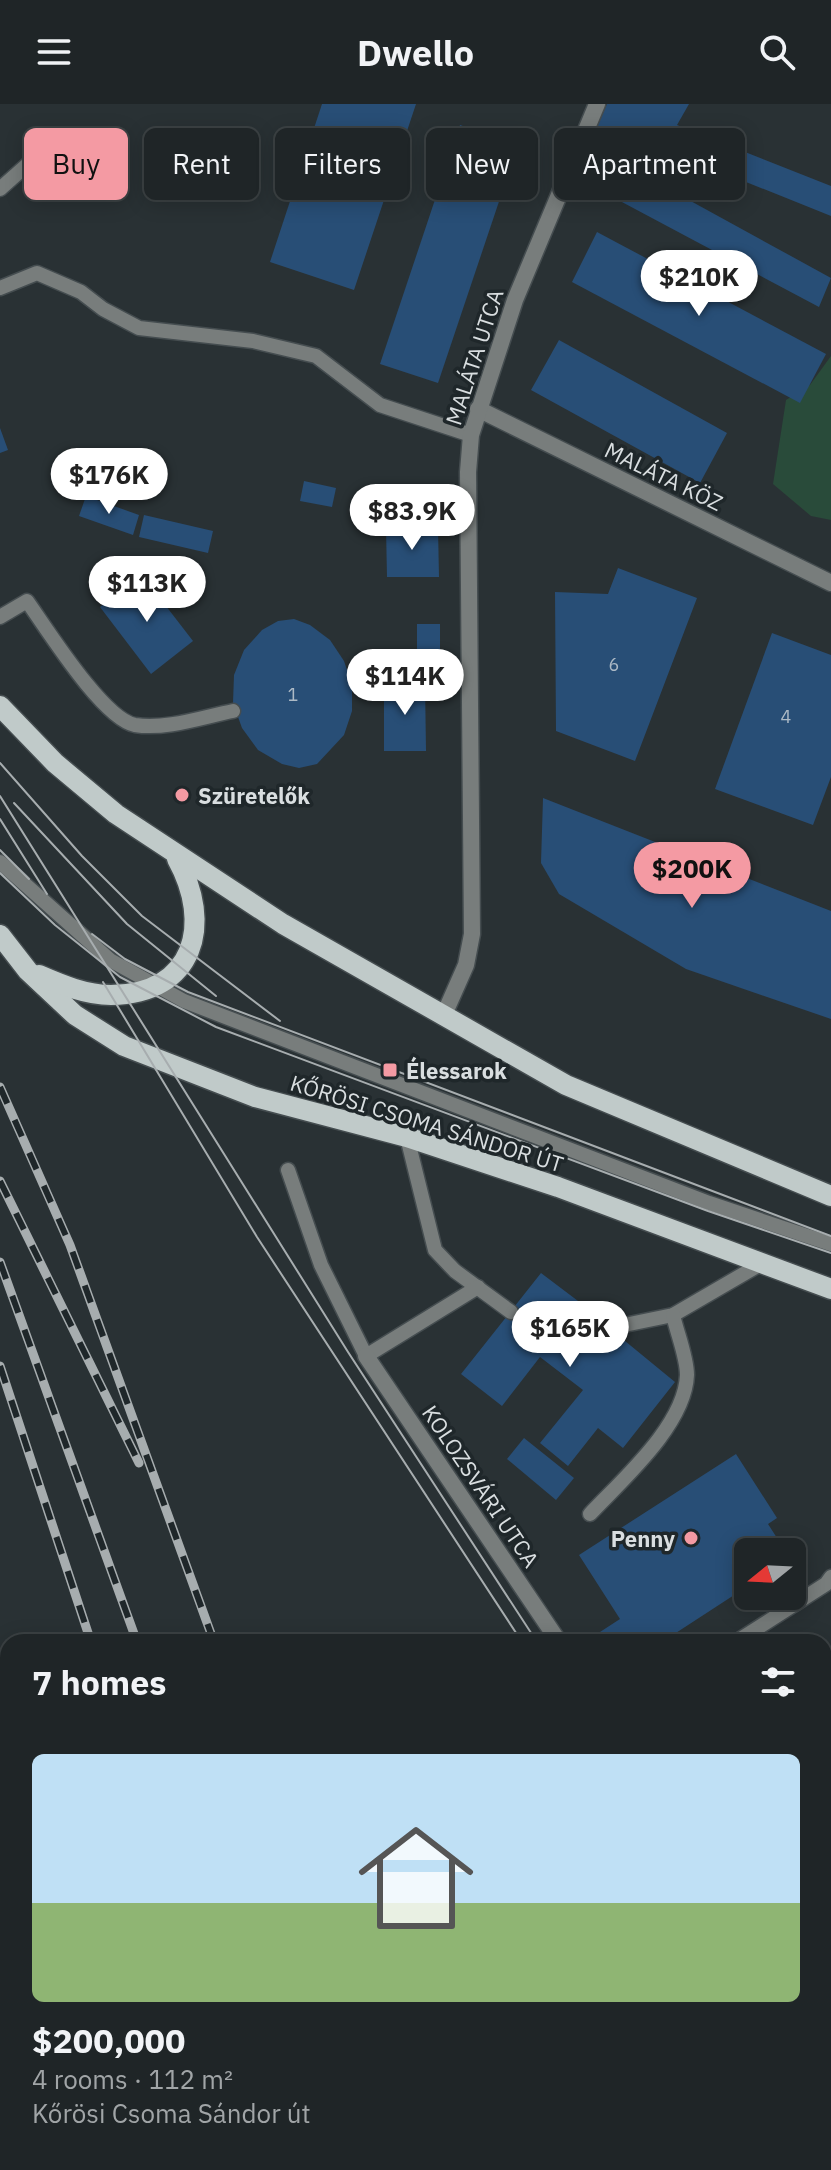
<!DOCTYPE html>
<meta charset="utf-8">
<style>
body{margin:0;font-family:"IBM Plex Sans",sans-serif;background:#272d2f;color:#f1f3f6;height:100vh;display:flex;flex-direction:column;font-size:30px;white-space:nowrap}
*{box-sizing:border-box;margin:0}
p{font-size:26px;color:#a1a5a7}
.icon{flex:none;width:44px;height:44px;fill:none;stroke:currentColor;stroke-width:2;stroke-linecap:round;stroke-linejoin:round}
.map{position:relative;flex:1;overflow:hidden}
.panel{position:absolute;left:0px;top:1530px;width:832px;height:536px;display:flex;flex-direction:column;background:#1f2527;border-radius:24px 24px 0 0;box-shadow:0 4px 20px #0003,0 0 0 2px #3c4244}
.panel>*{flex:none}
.banner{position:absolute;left:24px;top:24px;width:784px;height:72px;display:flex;gap:16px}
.needle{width:52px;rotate:252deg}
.controls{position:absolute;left:734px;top:1434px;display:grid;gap:16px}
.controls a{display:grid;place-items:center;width:72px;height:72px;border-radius:12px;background:#1f2527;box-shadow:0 4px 20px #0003,0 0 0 2px #3c4244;font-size:40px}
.price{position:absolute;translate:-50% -68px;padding:0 18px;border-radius:28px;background:#fff;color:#222;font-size:26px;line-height:52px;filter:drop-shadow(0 2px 4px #0008)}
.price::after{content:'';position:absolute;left:50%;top:48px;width:24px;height:18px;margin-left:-12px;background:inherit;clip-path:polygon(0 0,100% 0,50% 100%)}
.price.on{background:#f49aa3;color:#111}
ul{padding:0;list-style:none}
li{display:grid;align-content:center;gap:16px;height:424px;padding:0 32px}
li+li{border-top:2px solid #3c4244}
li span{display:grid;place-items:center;height:248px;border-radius:12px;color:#555}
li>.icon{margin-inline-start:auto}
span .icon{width:144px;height:144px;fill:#fffc;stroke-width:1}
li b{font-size:34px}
h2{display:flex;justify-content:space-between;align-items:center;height:96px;padding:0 32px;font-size:34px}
.pill{padding:0 28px;border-radius:12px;background:#1f2527;box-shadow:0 4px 20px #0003,0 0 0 2px #3c4244;font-size:28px;line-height:72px}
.pill.on{background:#f49aa3;color:#111}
header{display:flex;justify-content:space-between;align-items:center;height:104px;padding:0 32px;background:#1f2527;font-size:36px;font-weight:700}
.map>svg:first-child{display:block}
.green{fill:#294b3a}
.building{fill:#284e76}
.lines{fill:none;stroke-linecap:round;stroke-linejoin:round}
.service-casing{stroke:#454d50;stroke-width:17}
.minor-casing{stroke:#454d50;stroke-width:19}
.tertiary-casing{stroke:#454d50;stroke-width:19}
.primary-casing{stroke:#454d50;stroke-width:23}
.service{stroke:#787d7c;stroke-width:14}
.minor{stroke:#787d7c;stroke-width:16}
.tertiary{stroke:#787d7c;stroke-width:16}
.primary{stroke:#c0cac9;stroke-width:20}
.tram{stroke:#a7adaf;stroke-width:2}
.rail-casing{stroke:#a7adaf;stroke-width:9}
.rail{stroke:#1f272a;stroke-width:6;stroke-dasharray:18;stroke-linecap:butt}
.poi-dot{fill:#f49aa3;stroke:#1f272a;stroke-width:3}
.labels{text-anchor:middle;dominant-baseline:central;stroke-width:7;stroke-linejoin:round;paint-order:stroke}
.number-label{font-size:18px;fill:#adbac6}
.street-label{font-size:22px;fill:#d9dee0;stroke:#1f272a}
.poi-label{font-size:22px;font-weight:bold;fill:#d9dee0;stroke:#1f272a;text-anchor:start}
</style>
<header><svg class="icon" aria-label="menu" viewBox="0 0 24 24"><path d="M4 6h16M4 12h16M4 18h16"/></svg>Dwello<svg class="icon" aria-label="search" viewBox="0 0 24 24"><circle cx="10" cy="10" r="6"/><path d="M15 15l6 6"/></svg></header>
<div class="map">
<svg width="831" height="2066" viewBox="0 0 831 2066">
<rect width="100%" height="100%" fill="#293134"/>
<g class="green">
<polygon points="831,252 831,416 811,412 773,380 786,296 810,281"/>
<polygon points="824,1880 831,1890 831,1932 824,1921"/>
</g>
<g class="building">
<polygon points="322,0 416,0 354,186 270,158"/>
<polygon points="607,0 689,0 677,21 831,82 831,112 649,39 636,67 831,174 819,203 575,73"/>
<polygon points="460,21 518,41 438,279 380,260"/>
<polygon points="597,128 826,250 800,299 572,178"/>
<polygon points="559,236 727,329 700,379 531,286"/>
<polygon points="0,324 8,346 0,349"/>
<polygon points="304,377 336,384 332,403 300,397"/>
<polygon points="86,392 139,411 133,431 79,412"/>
<polygon points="144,411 213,427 208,449 139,433"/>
<polygon points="386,424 438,424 439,473 387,473"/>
<polygon points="618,464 697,494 635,657 556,627 555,488 608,490"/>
<polygon points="142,471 193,537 151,570 100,503"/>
<polygon points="294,515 310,521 330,536 344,557 352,581 352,607 344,631 317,660 299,664 282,660 258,646 242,624 233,599 234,571 244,546 262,526 278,517"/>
<rect x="417" y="520" width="23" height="37"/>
<polygon points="772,529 831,551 831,673 813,721 715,685"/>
<polygon points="384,578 425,578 426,647 384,647"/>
<polygon points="543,694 831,807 831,915 686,865 559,790 541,759"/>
<polygon points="541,1169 582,1200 576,1207 619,1240 625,1237 675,1278 623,1344 598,1324 568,1362 540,1339 583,1286 540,1253 502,1302 461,1270"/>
<polygon points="524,1334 574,1374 556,1396 507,1355"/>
<polygon points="736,1350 777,1414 768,1420 786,1448 748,1448 748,1482 662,1538 606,1538 600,1528 620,1515 579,1451"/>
<polygon points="831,1574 831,1645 824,1649 824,1579"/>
<polygon points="824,1764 831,1776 831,1876 824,1865"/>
</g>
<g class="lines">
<defs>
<g id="service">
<polyline points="0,85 28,60"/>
<polyline points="0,184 37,169 81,188 103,205 139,224 253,237 316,252 380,301 471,331"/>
<path d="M0 513 27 497C47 525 103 615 135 621 166 626 203 613 233 607"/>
<polyline points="0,758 110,856 184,897 709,1099 831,1140"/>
<polyline points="407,1033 435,1146 455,1167 511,1208"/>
<polyline points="288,1066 321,1161 366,1252 478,1183"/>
<polyline points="600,1226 673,1211 759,1161"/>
<path d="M590 1410C623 1375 685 1321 687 1271 687 1253 677 1229 673 1211"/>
<polyline points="736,1538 826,1480 831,1473"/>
</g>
<g id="minor">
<polyline points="478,305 831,479"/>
<polyline points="443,913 466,861 472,830 468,368 471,331 515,196 597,0"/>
<polyline points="366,1252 559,1538"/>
<polyline points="824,1972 831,1983"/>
</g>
<g id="tertiary">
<polyline points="0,1984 8,2012"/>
<polyline points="22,2058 24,2066"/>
</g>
<g id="primary">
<polyline points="0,602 55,659 116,710 283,820 566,981 831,1092"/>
<polyline points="0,831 28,867 75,911 124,942 255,993 407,1033 558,1083 831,1185"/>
<path d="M39 871C62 881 86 891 111 891 195 890 213 820 177 755"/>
</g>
</defs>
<use href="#service" class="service-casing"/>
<use href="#minor" class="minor-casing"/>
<use href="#tertiary" class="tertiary-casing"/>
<use href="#primary" class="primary-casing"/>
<use href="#service" class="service"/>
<use href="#minor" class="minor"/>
<use href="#tertiary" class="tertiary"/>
<use href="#primary" class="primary"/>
<g class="tram">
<polyline points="0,659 82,752 142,812 280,917"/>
<polyline points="0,692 348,1248 537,1538"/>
<polyline points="14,699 127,820 216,892"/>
<polyline points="0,715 47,790"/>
<polyline points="0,746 29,775"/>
<polyline points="0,769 55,821 120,873 216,923 708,1107 831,1149"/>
<polyline points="92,830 125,855 188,888 831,1132"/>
<polyline points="103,878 257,1133 522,1538"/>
<polyline points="824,2005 831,2016"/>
<polyline points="824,2030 831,2042"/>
</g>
<defs>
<g id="rail">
<polyline points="0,983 70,1141 214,1538"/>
<polyline points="0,1077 139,1359"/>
<polyline points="0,1158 137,1538"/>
<polyline points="0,1262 91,1538"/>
<polyline points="258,2058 261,2066"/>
<polyline points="367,2058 371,2066"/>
<polyline points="450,2058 455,2066"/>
<polyline points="480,2058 485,2066"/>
</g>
</defs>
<use href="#rail" class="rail-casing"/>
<use href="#rail" class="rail"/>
</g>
<g class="poi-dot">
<circle cx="182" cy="691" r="8"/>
<rect x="382" y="958" width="16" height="16" rx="4"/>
<circle cx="691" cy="1434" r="8"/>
</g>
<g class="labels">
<g class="number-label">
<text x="614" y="560">6</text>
<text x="293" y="590">1</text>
<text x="786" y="612">4</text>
</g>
<g class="street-label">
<text transform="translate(474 253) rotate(-72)">MALÁTA UTCA</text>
<text transform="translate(664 372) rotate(26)">MALÁTA KÖZ</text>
<text transform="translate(427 1019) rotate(17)">KŐRÖSI CSOMA SÁNDOR ÚT</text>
<text transform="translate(481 1382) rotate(56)">KOLOZSVÁRI UTCA</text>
</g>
<g class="poi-label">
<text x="198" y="691">Szüretelők</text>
<text x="406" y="966">Élessarok</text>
<text x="675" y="1434" text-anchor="end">Penny</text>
</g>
</g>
</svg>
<div class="controls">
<a><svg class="needle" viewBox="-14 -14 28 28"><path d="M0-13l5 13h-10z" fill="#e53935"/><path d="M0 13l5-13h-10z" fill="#a1a5a7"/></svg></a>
</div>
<b class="price" style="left:699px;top:214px">$210K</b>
<b class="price" style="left:109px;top:412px">$176K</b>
<b class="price" style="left:412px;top:448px">$83.9K</b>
<b class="price" style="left:147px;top:520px">$113K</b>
<b class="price" style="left:405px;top:613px">$114K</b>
<b class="price on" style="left:692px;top:806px">$200K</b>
<b class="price" style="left:570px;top:1265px">$165K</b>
<div class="banner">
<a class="pill on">Buy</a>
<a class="pill">Rent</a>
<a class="pill">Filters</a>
<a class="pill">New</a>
<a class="pill">Apartment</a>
</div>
<section class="panel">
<h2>7 homes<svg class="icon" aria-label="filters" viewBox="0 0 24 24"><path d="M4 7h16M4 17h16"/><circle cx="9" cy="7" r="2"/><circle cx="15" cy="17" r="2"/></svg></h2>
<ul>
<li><span style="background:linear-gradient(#bfe0f5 60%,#8fb573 0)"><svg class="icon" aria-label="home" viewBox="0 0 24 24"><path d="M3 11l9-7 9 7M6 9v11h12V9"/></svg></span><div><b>$200,000</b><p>4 rooms · 112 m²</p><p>Kőrösi Csoma Sándor út</p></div></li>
</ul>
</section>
</div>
